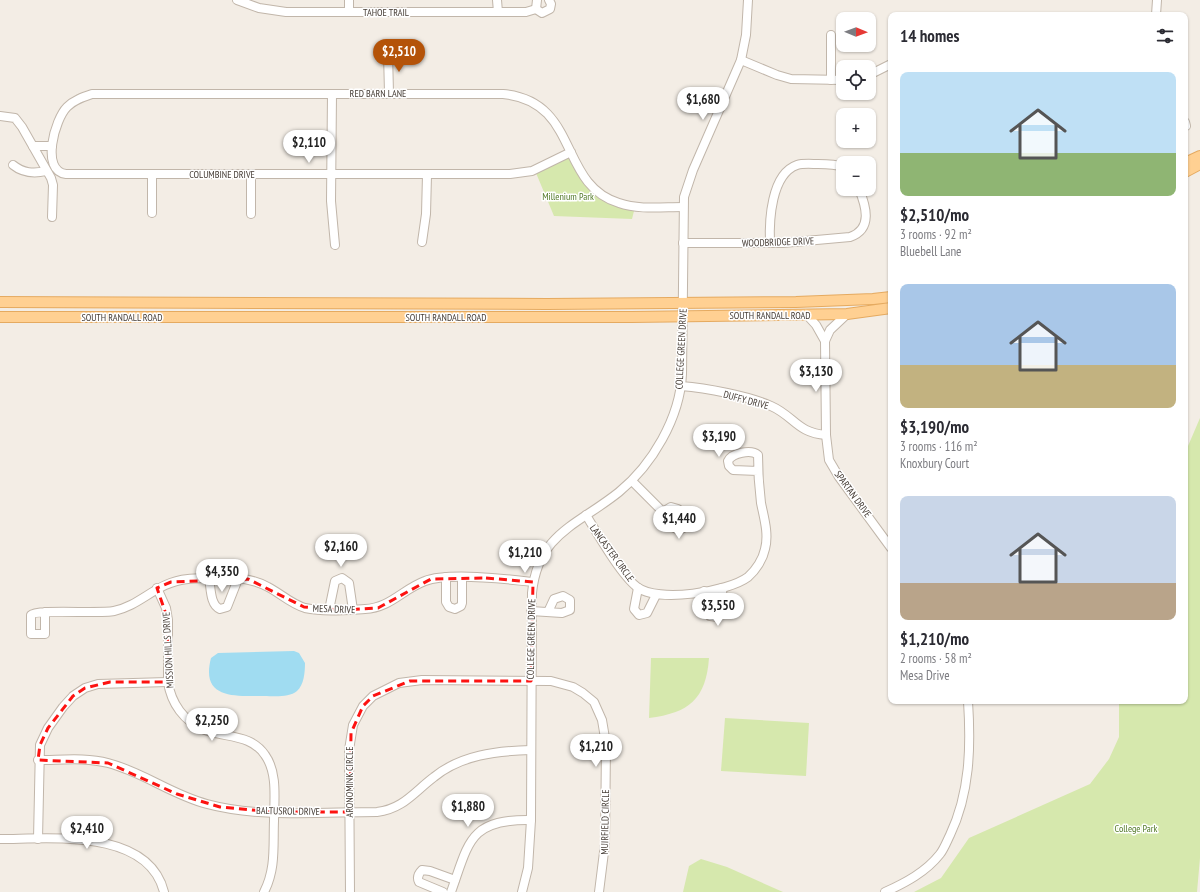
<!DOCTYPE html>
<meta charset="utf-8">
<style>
body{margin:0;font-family:"PT Sans Narrow",sans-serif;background:#f2f2f3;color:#2b2b33;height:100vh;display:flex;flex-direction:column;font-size:15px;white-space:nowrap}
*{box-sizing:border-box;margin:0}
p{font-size:13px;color:#7c7c81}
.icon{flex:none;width:22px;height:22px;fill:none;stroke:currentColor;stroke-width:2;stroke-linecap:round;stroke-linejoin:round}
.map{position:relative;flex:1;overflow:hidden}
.panel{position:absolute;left:888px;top:12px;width:300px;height:692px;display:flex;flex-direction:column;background:#fff;border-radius:8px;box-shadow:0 1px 3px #0004}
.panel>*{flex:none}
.needle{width:26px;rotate:91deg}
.buttons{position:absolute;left:836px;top:12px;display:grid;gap:8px}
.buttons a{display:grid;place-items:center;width:40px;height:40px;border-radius:8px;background:#fff;box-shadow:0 1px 3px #0004;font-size:20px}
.price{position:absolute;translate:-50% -34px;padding:0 9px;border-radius:14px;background:#fff;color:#222;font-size:13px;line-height:26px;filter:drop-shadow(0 1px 2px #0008)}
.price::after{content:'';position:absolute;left:50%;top:24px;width:12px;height:9px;margin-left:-6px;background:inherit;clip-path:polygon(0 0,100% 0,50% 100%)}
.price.selected{background:#b45309;color:#fff}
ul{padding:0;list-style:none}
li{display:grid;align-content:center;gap:8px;height:212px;padding:0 12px}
li span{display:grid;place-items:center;height:124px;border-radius:8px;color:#555}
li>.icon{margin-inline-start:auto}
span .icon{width:72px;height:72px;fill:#fffc;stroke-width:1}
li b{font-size:17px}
h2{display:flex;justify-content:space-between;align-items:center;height:48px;padding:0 12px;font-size:17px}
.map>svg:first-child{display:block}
.green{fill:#d6e8ad}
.water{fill:#a0dcf1}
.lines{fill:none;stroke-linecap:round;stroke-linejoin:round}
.minor-casing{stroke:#c1b6aa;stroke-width:10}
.major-casing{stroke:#e5aa60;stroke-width:12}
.minor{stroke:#fff;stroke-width:8}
.major{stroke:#ffd092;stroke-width:10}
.marked{fill:none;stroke:#fd1311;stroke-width:3;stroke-dasharray:8 5;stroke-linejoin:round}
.labels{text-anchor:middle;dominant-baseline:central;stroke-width:3;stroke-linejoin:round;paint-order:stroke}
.street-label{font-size:10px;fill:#453c35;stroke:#fff}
.park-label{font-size:10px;fill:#517827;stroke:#fff}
</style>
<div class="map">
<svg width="1200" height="892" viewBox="0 0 1200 892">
<rect width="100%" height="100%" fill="#f3ede5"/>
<g class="green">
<path d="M567 158 571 160C586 190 599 204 634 211L632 219 554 216 536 173Z"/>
<polygon points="1200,418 1200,858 1197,892 914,892 941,878 969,838 1090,784 1109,759 1119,737 1119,701 1185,701 1185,453"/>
<path d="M651 658H709C706 699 689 713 649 718Z"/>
<polygon points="725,718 809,723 806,776 721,771"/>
<polygon points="701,859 727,867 783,892 683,892 689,866"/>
</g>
<path class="water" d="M294 651 299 653 305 663C305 672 304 685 297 691 289 698 273 696 264 696 236 696 200 700 211 658L218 653Z"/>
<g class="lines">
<defs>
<g id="minor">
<polyline points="237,0 259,8 286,12 526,12 536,9"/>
<polyline points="349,0 349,12"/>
<polyline points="497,0 498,12"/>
<polyline points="537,0 536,9 542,13 550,9 551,4 549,0"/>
<polyline points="1156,15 1157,0"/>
<polyline points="388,53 389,93"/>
<polyline points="741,60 777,75 791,79 843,80"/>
<polyline points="869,75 891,64"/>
<polyline points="831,80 831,35"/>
<polyline points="332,94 331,201 335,245"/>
<polyline points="0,116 15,118 22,127 51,178 53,185 52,217"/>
<polyline points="1185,122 1186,126"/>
<polyline points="33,146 52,146"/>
<path d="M571 152 532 171 510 174H66C40 171 55 119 67 107 74 100 83 97 92 94H503C580 101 558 185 619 203 639 210 662 207 683 207"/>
<path d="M13 165C23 173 33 174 46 171"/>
<polyline points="152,213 152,174"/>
<polyline points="251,214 251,174"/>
<polyline points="422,242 426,214 427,175"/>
<path d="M683 243H783L850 237C873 229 866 206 859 189"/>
<path d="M770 243C769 221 771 174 797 165 803 163 812 164 818 164 827 164 835 164 843 167"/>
<polyline points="806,314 816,325 825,341"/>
<polyline points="847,314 830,330 825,341 826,435 829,460 839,477 891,548"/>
<path d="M681 386C706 388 749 396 771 406 794 416 797 433 826 435"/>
<polyline points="632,481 663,512 665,520 670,526 679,530 685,527 687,518 678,509 671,507 663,512"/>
<path d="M586 515C597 533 621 575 637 587 658 603 728 592 748 577 756 570 763 559 765 549 769 534 764 518 761 503 759 487 758 471 758 455 751 449 732 453 728 461L729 466 733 470 758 471"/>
<polyline points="446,577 446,602 449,607 455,609 461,606 462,603 462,578"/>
<path d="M209 578C211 588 210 605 220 609L227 607 238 579"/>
<path d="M157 588 166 608 168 620V682C171 703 184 722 205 730 226 738 251 734 265 755 278 773 274 800 274 821 273 846 276 869 264 892"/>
<polyline points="638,588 634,609 639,615 647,613 656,595"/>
<polyline points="704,591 710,616 718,617 723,609 722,588"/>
<polyline points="329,610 335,581 342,578 349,583 353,610"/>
<polyline points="531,611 562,613 570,610 570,600 563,596 554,599 548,612"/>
<path d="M45 612V634H31V615C36 609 100 614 114 611 142 605 156 582 188 579 213 577 245 574 268 587 280 593 291 604 305 608 324 612 346 610 365 609 390 608 403 589 425 581 448 572 507 579 533 582"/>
<path d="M38 760C61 760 86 757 108 763 143 772 172 795 207 804 258 818 323 812 377 812 403 809 414 792 434 777 461 755 496 751 531 750"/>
<path d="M0 839C50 839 148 828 164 892"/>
<polyline points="38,839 40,745 48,728 63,707 73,696 85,688 98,684 168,682"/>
<polyline points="350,892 349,750 353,725 363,706 373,696 399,683 422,680 551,681 573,687 583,693 594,702 602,720 606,744 605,844 599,892"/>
<path d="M443 892 419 882C417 878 418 874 422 870L430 871 455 880"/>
<path d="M451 892C469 842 469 819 531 820"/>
<path d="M522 892 528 868 531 820 532 593C538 533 578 525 619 492 652 465 680 418 682 374L684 197 693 170 741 60 746 35 748 0"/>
<path d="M885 892C905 883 926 872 940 854 944 849 947 841 950 835 970 793 971 747 968 701"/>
</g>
<g id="major">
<polyline points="1185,163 1200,156"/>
<polyline points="1185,172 1200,164"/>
<polyline points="0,302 547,304 796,302 873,299 891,297"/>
<polyline points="0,317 632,317 847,314 891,308"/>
</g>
</defs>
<use href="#minor" class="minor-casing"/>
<use href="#major" class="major-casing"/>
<use href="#minor" class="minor"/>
<use href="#major" class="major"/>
</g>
<path class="marked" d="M486 578 533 582 531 681H410L373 696 363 706 351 733 350 812H274L220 807 177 794 108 763 38 760 40 745 48 728 73 696 85 688 110 682H168V620L157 588 171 582 248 579 304 607 340 610 378 608 431 579Z"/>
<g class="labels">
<g class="street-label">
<text x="386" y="12">TAHOE TRAIL</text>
<text x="378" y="93">RED BARN LANE</text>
<text x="222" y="174">COLUMBINE DRIVE</text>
<text transform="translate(778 242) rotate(-2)">WOODBRIDGE DRIVE</text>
<text x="770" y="315">SOUTH RANDALL ROAD</text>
<text x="122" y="317">SOUTH RANDALL ROAD</text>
<text x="446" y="317">SOUTH RANDALL ROAD</text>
<text transform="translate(681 349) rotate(-87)">COLLEGE GREEN DRIVE</text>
<text transform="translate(746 400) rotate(15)">DUFFY DRIVE</text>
<text transform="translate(853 494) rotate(54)">SPARTAN DRIVE</text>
<text transform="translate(612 553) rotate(54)">LANCASTER CIRCLE</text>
<text transform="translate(334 609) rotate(2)">MESA DRIVE</text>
<text transform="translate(531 639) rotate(-89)">COLLEGE GREEN DRIVE</text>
<text transform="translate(168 650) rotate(-93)">MISSION HILLS DRIVE</text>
<text transform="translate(349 782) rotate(-90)">ARONOMINK CIRCLE</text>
<text transform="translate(288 811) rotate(1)">BALTUSROL DRIVE</text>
<text transform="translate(605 822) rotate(-89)">MUIRFIELD CIRCLE</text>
</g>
<g class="park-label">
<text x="568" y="196">Millenium Park</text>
<text x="1136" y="828">College Park</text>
</g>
</g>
</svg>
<div class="buttons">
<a><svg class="needle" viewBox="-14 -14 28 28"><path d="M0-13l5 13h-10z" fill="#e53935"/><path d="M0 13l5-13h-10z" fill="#7c7c81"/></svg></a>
<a><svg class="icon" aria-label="locate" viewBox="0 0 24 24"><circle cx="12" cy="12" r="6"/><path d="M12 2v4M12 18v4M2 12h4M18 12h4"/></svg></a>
<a>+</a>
<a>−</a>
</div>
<b class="price selected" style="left:399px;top:73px">$2,510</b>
<b class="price" style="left:703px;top:121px">$1,680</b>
<b class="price" style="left:309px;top:164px">$2,110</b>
<b class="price" style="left:816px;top:393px">$3,130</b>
<b class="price" style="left:719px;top:458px">$3,190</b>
<b class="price" style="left:679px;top:540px">$1,440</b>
<b class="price" style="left:341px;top:568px">$2,160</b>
<b class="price" style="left:525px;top:574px">$1,210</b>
<b class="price" style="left:222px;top:593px">$4,350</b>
<b class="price" style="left:718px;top:627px">$3,550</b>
<b class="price" style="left:212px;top:742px">$2,250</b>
<b class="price" style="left:596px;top:768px">$1,210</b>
<b class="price" style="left:468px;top:828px">$1,880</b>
<b class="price" style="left:87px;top:850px">$2,410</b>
<section class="panel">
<h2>14 homes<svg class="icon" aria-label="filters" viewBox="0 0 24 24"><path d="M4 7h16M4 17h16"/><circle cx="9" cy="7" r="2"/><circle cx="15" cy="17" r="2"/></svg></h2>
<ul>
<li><span style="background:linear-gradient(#bfe0f5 65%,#8fb573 0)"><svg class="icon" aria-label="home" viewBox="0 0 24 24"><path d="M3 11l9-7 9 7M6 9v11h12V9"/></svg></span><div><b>$2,510/mo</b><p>3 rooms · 92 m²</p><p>Bluebell Lane</p></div></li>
<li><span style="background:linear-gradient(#a9c7e8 65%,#c2b280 0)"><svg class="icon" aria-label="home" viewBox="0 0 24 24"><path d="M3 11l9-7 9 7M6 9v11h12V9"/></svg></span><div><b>$3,190/mo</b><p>3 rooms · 116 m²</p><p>Knoxbury Court</p></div></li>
<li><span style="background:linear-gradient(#c9d6e8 70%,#b9a48a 0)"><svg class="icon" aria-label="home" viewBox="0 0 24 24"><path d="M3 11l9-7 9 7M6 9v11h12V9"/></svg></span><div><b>$1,210/mo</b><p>2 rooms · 58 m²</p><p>Mesa Drive</p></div></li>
</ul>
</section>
</div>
